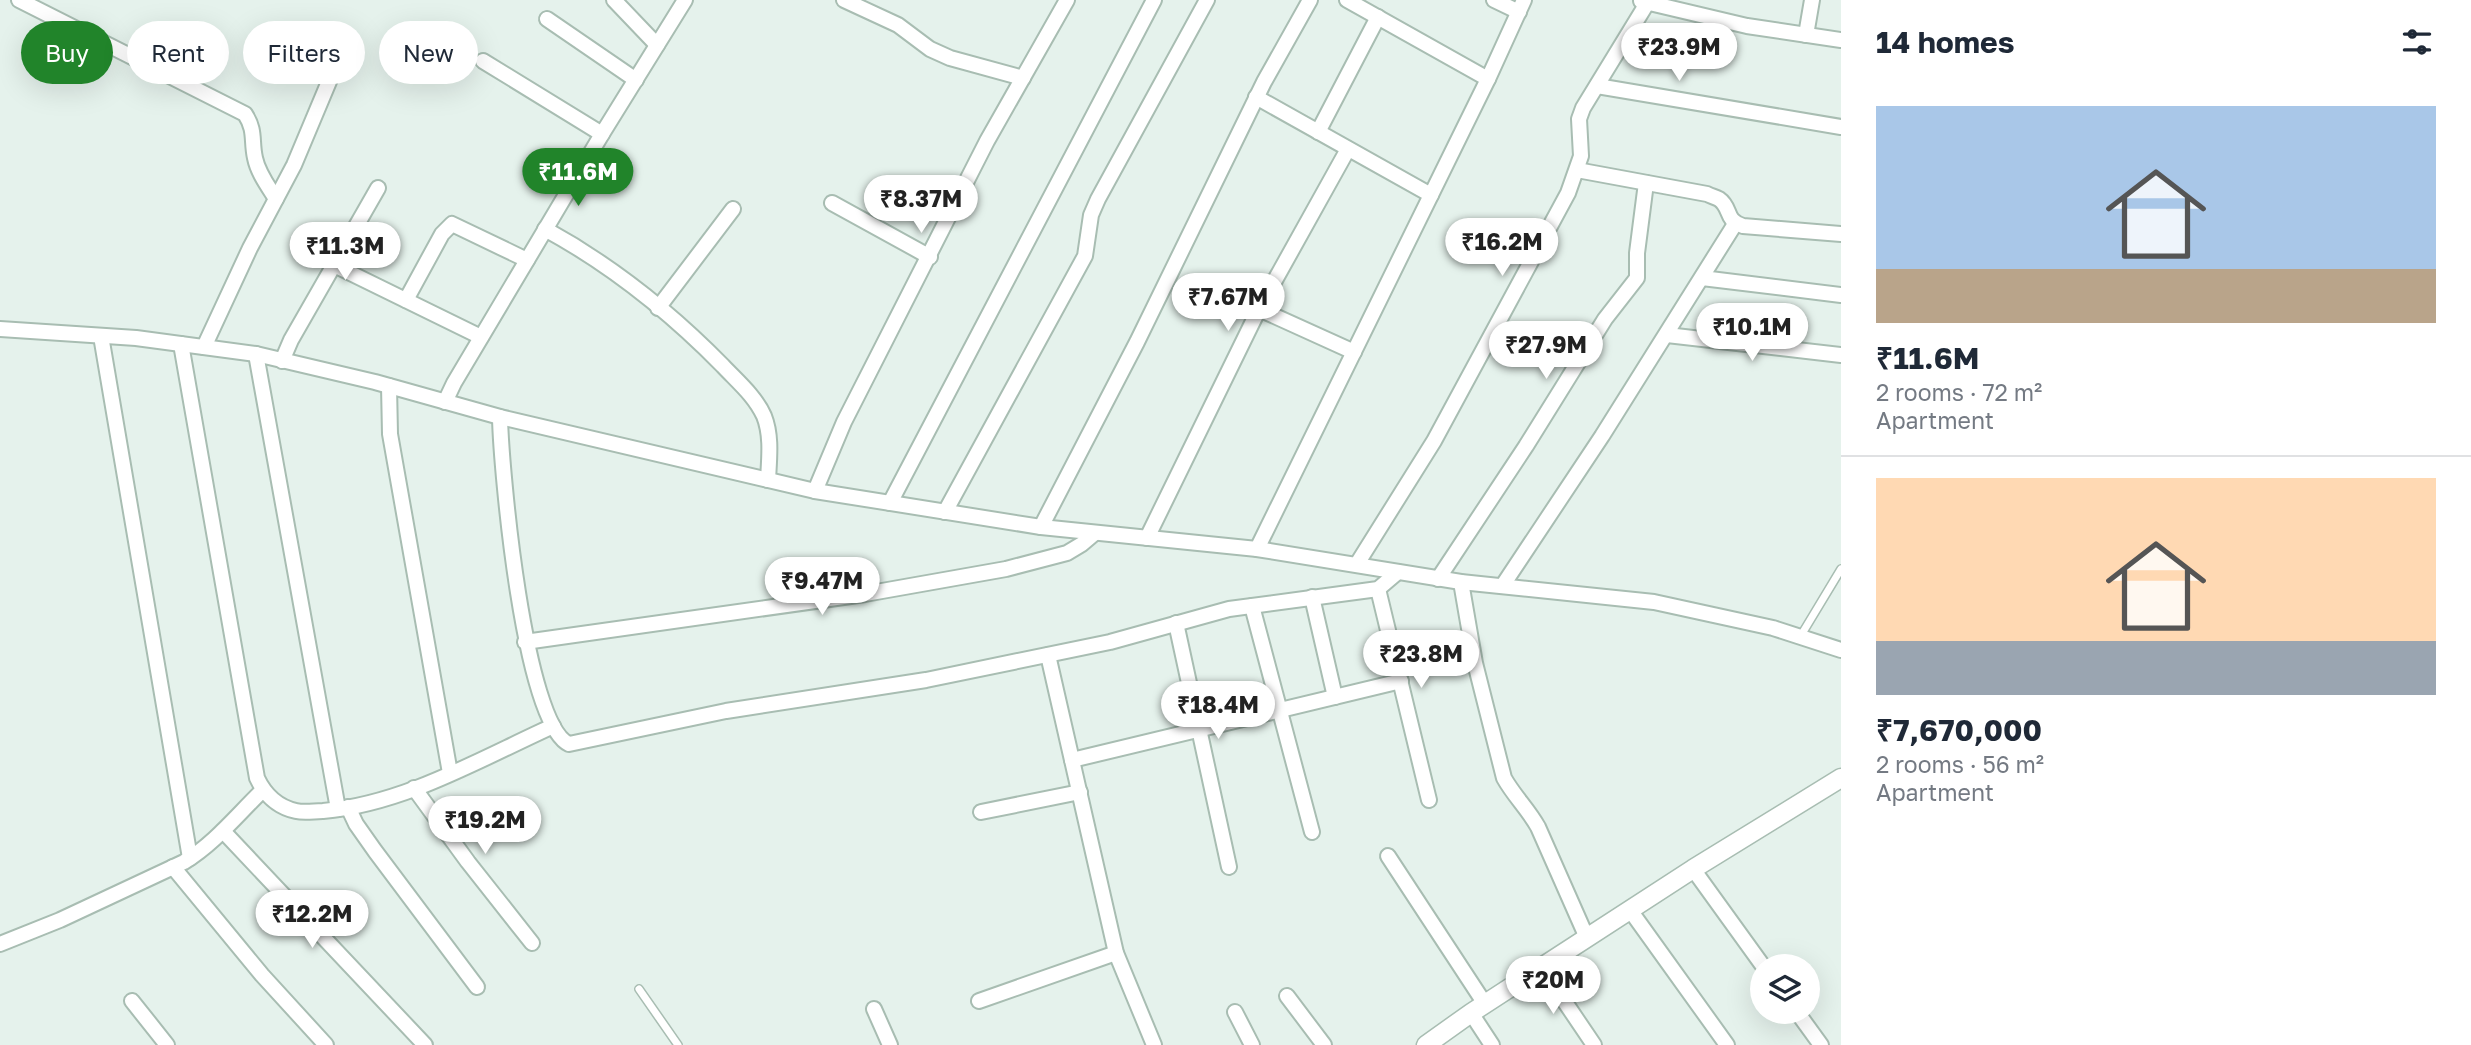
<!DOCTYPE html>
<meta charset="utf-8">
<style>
body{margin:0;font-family:"Golos Text",sans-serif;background:#f2f2f3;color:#1f2937;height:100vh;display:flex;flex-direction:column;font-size:26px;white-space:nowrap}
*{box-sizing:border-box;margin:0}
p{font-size:23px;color:#747a83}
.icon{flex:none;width:38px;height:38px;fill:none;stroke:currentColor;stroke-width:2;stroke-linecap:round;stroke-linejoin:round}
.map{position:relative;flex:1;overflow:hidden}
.side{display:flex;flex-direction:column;background:#fff;width:630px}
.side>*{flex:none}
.guide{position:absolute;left:21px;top:21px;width:665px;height:63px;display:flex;gap:14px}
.controls{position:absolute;left:1750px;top:954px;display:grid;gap:14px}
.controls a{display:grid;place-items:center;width:70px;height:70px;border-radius:50%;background:#fff;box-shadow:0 7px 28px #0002;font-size:35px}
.price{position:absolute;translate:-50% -60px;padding:0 16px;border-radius:24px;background:#fff;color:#222;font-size:23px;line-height:46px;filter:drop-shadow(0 2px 4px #0008)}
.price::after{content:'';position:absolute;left:50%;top:42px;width:21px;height:16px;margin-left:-10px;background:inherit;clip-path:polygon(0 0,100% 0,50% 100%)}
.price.current{background:#21842a;color:#fff}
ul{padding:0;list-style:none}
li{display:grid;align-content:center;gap:14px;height:371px;padding:0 35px}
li+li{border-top:2px solid #e0e1e3}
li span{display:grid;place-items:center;height:217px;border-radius:0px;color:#555}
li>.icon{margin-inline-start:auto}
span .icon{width:126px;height:126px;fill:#fffc;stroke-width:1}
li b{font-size:30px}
h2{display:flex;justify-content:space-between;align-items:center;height:84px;padding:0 35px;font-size:30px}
.chip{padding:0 24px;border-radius:32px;background:#fff;box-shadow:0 7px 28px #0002;font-size:24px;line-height:63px}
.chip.current{background:#21842a;color:#fff}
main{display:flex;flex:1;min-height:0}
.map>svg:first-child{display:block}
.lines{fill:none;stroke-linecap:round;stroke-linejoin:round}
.service-casing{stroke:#a8bdb2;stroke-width:10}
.minor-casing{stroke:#a8bdb2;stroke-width:18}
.tertiary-casing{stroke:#a8bdb2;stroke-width:21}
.service{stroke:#fff;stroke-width:7}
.minor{stroke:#fff;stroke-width:14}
.tertiary{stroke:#fff;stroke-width:18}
</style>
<main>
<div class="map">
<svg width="1841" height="1045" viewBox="0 0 1841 1045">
<rect width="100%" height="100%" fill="#e5f2ec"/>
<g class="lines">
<defs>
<g id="service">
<polyline points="1800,637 1841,569"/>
<polyline points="639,989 678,1045"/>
</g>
<g id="minor">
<path d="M19 0 245 114C256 131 251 140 255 158 258 173 268 186 276 199"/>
<polyline points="614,0 657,45"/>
<polyline points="844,0 898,25 930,49 950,58 1023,78"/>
<polyline points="1347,0 1488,79"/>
<polyline points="1494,0 1519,12"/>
<polyline points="1641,1 1747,26 1841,40"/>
<polyline points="547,19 636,80"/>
<polyline points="1806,35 1812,0"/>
<polyline points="483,61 602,134"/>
<polyline points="1597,86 1841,127"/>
<polyline points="1256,97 1431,195"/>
<polyline points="1318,132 1378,17"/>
<path d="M1577 170 1707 194C1711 196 1715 197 1719 199 1732 208 1724 220 1743 226L1841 234"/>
<polyline points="832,203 930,257"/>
<path d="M545 229C611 265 671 313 723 366 738 382 755 396 764 416 772 436 769 459 768 480"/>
<polyline points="334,265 481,337"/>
<polyline points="1702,278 1841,295"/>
<polyline points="406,300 442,234 452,224 527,260"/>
<polyline points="658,308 733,209"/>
<polyline points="1259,309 1354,352"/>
<polyline points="0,329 136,338 256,354 375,382 500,417 815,491 1041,527 1257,549 1461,582 1654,602 1773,628 1841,650"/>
<polyline points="1667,335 1841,355"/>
<polyline points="101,336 190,858"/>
<path d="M181 344 257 778C265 795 278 807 296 811 305 813 314 811 323 811 404 804 480 759 553 726"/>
<polyline points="204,347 250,248 294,165 333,72"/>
<polyline points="256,354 338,809"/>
<polyline points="282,361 291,340 378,188"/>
<polyline points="389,386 390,434 450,773"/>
<polyline points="445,402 454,383 602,134 685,0"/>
<path d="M500 417C501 469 524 724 569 744L726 711 926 680 1110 642 1229 609 1378 589 1398 572"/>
<polyline points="815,491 844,422 987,141 1067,0"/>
<polyline points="890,503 1154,0"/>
<polyline points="945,512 1085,256 1091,215 1098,199 1207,0"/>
<polyline points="1041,527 1137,342 1264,82 1310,0"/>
<polyline points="1147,538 1259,309 1348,149"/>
<polyline points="1257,549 1488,79 1524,0"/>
<polyline points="1357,564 1434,441 1568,193 1581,156 1579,119 1583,108 1649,0"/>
<polyline points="1438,579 1526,446 1605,319 1637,278 1637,253 1646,183"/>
<path d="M1461 582 1475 663 1504 778C1514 796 1528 809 1538 827L1587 938"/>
<polyline points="1503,585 1602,436 1735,224"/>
<polyline points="1378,589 1429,800"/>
<polyline points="1312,597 1335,697"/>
<polyline points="1252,606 1312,832"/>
<polyline points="1176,623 1229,867"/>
<polyline points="525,642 865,594 1006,569 1067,553 1082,544 1095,533"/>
<polyline points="1048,655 1116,953 1154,1045"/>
<polyline points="1072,760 1401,681"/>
<polyline points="414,788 468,862 532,943"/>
<polyline points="348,807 356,824 375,851 477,987"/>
<polyline points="981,812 1080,792"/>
<polyline points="223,831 425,1045"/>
<polyline points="1388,856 1485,1004"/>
<polyline points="173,867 262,975 326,1045"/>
<polyline points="1693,869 1763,966"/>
<polyline points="1630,910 1727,1045"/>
<path d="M0 944 60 920 184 862C215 843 237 815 263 790"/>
<polyline points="1542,968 1594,1045"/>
<polyline points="1287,996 1324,1045"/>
<polyline points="132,1001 167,1045"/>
<polyline points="979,1001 1116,953"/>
<polyline points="874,1009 890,1045"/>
<polyline points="1235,1012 1252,1045"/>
<polyline points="1797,1012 1821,1045"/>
<polyline points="1471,1013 1492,1045"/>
</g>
<polyline id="tertiary" points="1426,1045 1471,1013 1693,869 1841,778"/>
</defs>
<use href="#service" class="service-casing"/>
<use href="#minor" class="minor-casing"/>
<use href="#tertiary" class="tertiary-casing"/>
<use href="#service" class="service"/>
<use href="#minor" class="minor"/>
<use href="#tertiary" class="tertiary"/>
</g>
</svg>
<div class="controls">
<a><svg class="icon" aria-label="layers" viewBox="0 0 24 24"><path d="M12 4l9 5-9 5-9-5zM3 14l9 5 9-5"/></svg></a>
</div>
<b class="price" style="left:1679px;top:83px">₹23.9M</b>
<b class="price current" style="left:578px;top:208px">₹11.6M</b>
<b class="price" style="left:921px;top:235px">₹8.37M</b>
<b class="price" style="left:1502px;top:278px">₹16.2M</b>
<b class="price" style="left:345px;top:282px">₹11.3M</b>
<b class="price" style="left:1228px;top:333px">₹7.67M</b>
<b class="price" style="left:1752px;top:363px">₹10.1M</b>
<b class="price" style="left:1546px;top:381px">₹27.9M</b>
<b class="price" style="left:822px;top:617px">₹9.47M</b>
<b class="price" style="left:1421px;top:690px">₹23.8M</b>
<b class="price" style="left:1218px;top:741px">₹18.4M</b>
<b class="price" style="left:485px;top:856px">₹19.2M</b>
<b class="price" style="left:312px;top:950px">₹12.2M</b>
<b class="price" style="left:1553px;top:1016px">₹20M</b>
<div class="guide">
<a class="chip current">Buy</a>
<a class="chip">Rent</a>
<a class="chip">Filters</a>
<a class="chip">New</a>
</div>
</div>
<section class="side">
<h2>14 homes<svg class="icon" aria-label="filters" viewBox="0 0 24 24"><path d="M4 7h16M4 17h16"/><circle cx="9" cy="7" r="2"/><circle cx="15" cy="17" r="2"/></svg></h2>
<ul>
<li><span style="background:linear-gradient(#a9c7e8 75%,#b9a48a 0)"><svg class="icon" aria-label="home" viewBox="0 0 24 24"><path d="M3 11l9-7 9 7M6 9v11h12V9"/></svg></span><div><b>₹11.6M</b><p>2 rooms · 72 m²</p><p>Apartment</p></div></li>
<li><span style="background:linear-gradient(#ffd9b3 75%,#9aa5b1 0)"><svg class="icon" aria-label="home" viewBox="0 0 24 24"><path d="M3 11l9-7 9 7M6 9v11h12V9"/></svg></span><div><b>₹7,670,000</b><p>2 rooms · 56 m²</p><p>Apartment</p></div></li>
</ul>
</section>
</main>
